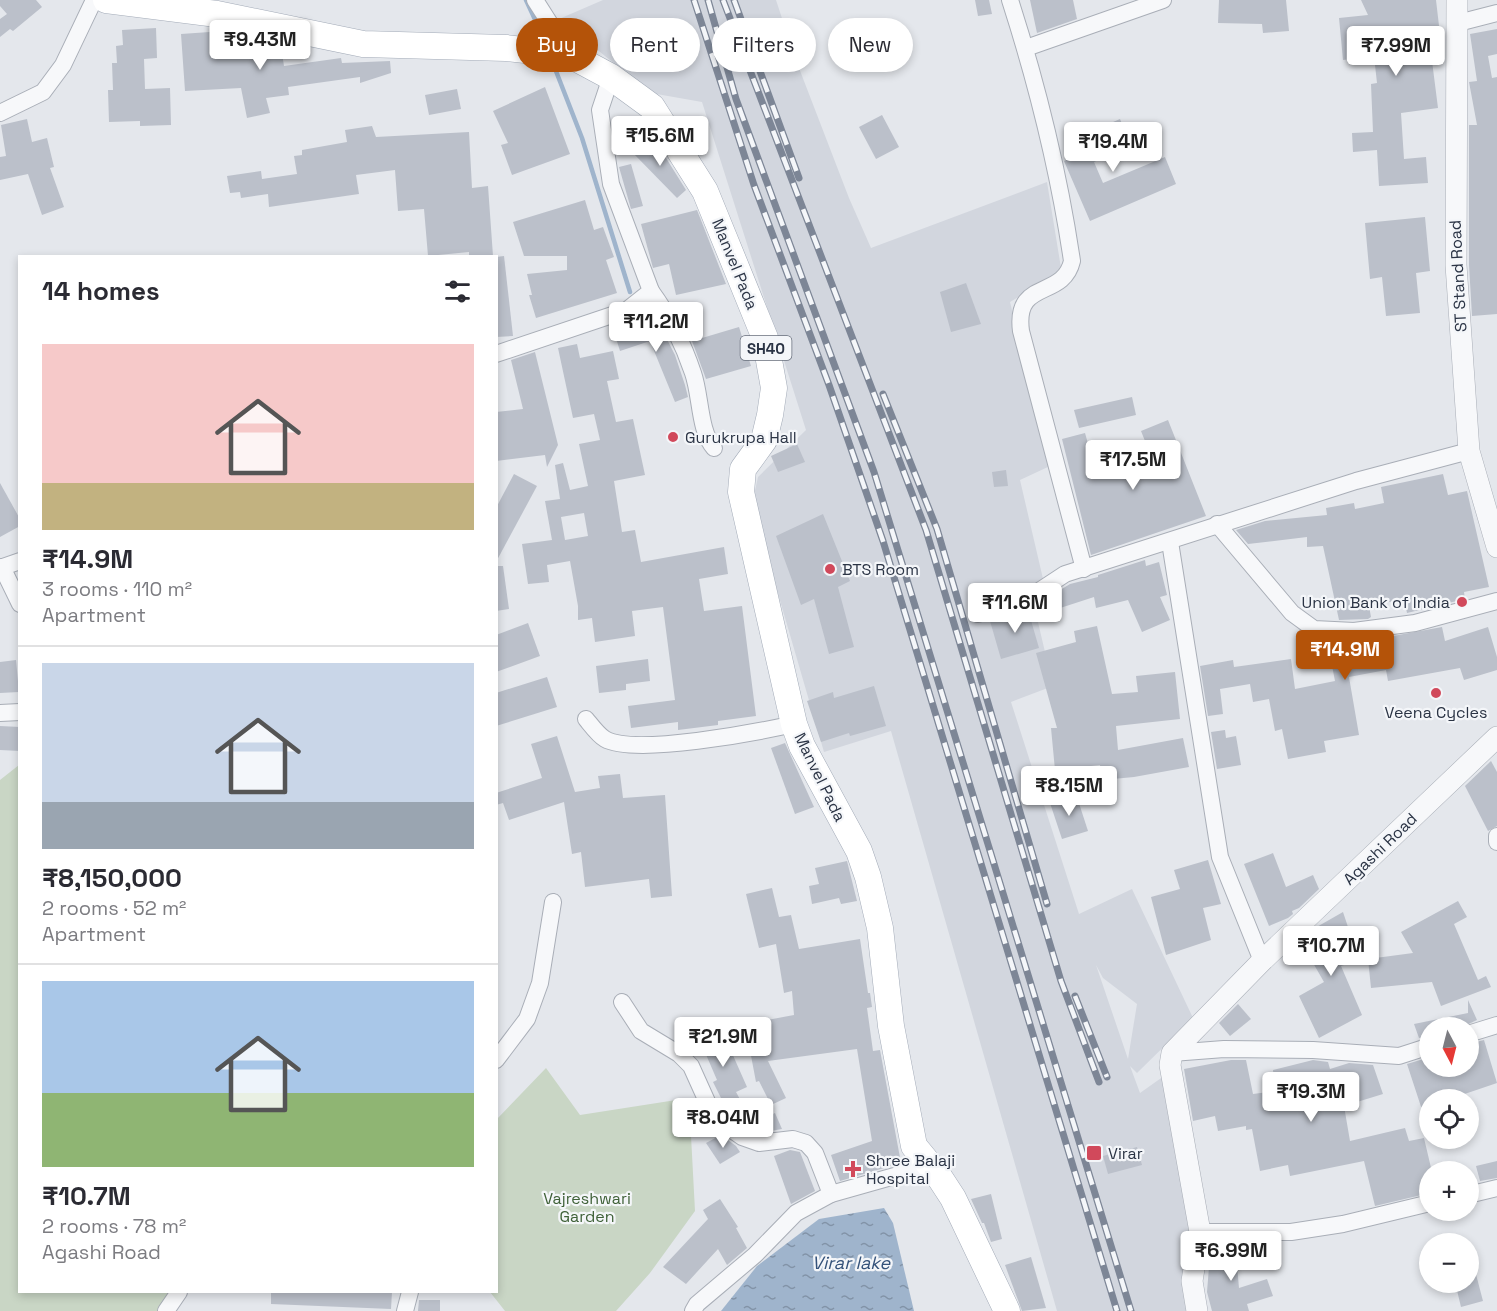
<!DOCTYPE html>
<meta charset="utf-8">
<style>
body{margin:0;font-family:"Space Grotesk",sans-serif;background:#f7f7f7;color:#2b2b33;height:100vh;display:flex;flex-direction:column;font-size:22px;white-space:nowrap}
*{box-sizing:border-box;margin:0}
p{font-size:20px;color:#7c7c81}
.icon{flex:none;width:33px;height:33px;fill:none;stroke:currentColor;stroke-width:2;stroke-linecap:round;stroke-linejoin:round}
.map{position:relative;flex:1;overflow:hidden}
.details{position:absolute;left:18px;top:255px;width:480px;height:1038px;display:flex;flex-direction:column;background:#fff;border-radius:0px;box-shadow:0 3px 9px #0003}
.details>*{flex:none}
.banner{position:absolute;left:516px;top:18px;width:570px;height:54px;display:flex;gap:12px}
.needle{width:39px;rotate:173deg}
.fabs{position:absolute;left:1419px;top:1017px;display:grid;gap:12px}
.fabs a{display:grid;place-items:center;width:60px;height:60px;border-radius:50%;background:#fff;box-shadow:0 3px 9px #0003;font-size:30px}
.price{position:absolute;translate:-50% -51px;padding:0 14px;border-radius:6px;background:#fff;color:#222;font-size:20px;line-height:39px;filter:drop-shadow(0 2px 3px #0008)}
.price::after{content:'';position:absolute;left:50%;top:36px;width:18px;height:14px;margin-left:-9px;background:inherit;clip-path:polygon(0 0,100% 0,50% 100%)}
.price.current{background:#b45309;color:#fff}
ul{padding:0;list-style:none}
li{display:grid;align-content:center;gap:12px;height:318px;padding:0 24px}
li+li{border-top:2px solid #e1e1e2}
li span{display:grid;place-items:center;height:186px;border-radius:0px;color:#555}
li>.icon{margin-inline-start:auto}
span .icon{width:108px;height:108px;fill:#fffc;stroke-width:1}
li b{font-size:26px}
h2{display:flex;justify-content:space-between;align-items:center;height:72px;padding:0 24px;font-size:26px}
.chip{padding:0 21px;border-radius:27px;background:#fff;box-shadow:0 3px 9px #0003;font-size:21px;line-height:54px}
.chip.current{background:#b45309;color:#fff}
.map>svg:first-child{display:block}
.built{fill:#d2d6de;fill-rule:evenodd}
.green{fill:#c9d6c5}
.water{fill:url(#water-ripples)}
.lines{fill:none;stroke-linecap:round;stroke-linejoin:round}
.stream{stroke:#9fb4cc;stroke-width:4.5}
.building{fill:#bbc0ca;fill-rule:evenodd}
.minor-casing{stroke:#a9aeb7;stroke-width:18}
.tertiary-casing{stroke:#a9aeb7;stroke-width:22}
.primary-casing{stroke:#a3abb8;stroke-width:27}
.minor{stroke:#f7f8fa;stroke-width:16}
.tertiary{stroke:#f7f8fa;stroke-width:21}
.primary{stroke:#fff;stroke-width:26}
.rail-casing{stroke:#7d8696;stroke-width:7}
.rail{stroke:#f4f6f9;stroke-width:4.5;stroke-dasharray:14;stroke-linecap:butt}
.poi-dot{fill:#d1495b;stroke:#f4f6f9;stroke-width:2}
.labels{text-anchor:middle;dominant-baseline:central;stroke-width:4.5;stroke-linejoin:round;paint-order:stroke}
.shield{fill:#f4f6f9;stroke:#676e7b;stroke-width:1.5}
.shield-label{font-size:15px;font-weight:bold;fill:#2b3445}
.street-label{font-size:16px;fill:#2b3445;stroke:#f4f6f9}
.poi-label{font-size:16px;fill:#2b3445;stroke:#f4f6f9;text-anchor:start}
.park-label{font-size:16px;fill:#3f6138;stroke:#f4f6f9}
.water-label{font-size:18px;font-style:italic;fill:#34527a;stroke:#f4f6f9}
</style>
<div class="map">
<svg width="1497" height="1311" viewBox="0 0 1497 1311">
<defs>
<pattern id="water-ripples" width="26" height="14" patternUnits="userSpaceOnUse" patternTransform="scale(1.5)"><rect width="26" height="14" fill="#9fb4cc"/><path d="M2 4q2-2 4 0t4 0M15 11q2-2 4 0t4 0" fill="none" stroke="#8293a7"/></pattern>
</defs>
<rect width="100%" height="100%" fill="#e4e7ec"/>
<path class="built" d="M603 0H776L794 55 849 198 871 248 1047 182 1061 268 1048 280 1010 302 1050 466 1020 480 1047 596 1033 601 1053 686 1011 702 1079 914 1132 889 1193 1018 1137 1073 1130 1066 1140 1093 1164 1076 1192 1228 1191 1311H1057L891 731 824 752 752 504 758 477 806 430 702 102 651 93 559 19ZM1096 965 1103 978 1137 1004 1128 1059Z"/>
<g class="green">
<polygon points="19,765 20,1292 170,1292 158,1311 0,1311 0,780"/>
<polygon points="546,1068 580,1115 689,1098 695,1211 650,1273 616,1311 505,1311 490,1292 496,1292 497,1119"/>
</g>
<polygon class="water" points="884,1208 893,1223 914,1311 721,1311 757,1266 819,1219"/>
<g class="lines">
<g class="stream">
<polyline points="526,0 545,41"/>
<polyline points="554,66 582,138 630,292"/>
</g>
</g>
<g class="building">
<polygon points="0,0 36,0 42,7 13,31 10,29 0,37 0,19 7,14 0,6"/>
<polygon points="975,0 989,0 992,14 978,16"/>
<polygon points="1030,0 1073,0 1077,19 1037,33"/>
<polygon points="1219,0 1286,0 1289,31 1263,33 1262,24 1218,23"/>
<polygon points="1361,0 1436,0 1443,60 1432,61 1438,108 1401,113 1404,159 1426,157 1428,183 1379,186 1377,150 1353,152 1352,133 1373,132 1371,84 1377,83 1374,56 1343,60 1339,18 1368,15"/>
<polygon points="156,28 157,58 144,59 145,89 170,88 171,125 140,126 140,121 109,122 108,90 113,90 112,63 117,63 116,46 123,45 122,30"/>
<polygon points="1497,29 1497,54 1488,56 1492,78 1497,77 1497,314 1472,316 1469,265 1469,125 1477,125 1469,82 1477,81 1470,34"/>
<polygon points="224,31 226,54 256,48 258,57 282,53 284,66 341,58 342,63 390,61 391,73 360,83 360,77 288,87 289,95 266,98 270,113 247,118 241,88 185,91 181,34"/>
<polygon points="545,87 570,154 512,175 501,145 508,143 493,111"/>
<polygon points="457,89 461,109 429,115 425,95"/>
<polygon points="882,115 899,147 876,159 859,127"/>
<polygon points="27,119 32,142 47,138 54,167 50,168 64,207 42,215 28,174 0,180 0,157 6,156 1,125"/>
<polygon points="1120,119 1131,146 1094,162 1103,183 1165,157 1176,184 1090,221 1064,161 1083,153 1076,138"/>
<polygon points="372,126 376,137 469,132 472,188 488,186 493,256 469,256 469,252 428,256 424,209 398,211 395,170 356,175 359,194 269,207 268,194 241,198 240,192 230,193 227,176 261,171 262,179 297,174 294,156 302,155 302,150 347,142 345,130"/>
<polygon points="648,139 666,158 686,190 677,198 633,153"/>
<polygon points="631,164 643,206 631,209 619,167"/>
<polygon points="585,200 594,230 603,227 614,257 606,260 617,293 536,318 529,295 532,295 527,274 567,270 567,256 524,256 513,222"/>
<polygon points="697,210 726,284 676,295 669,264 653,268 641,224"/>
<polygon points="1425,217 1430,271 1416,273 1420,313 1386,316 1382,277 1370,279 1365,223"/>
<polygon points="504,256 513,336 496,337 496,257"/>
<polygon points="966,283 981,324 951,332 940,292"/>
<polygon points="656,318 675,355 685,385 688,397 675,402 650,341 620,351 614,332"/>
<polygon points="739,327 751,366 706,379 692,341"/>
<path d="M577 344 580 358 613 351 619 379 607 381 616 422 633 419 645 475 614 481 622 532 635 530 641 562 724 547 728 574 699 579 704 611 742 606 756 716 718 721V725L678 730V722L631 728 628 706 675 700 663 607 632 611 635 636 595 642 592 618 578 620V606L570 561 547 565 549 582 528 584 522 544 552 540 545 501 560 499 555 465 563 463 570 490 588 486 579 444 600 440 594 414 573 418 558 348ZM584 513 588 536 565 540 561 517Z"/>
<polygon points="535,352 558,445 547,467 545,455 496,461 496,412 523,409 511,360"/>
<polygon points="1132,397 1136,415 1079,428 1074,410"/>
<polygon points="1168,420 1206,516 1091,555 1062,439 1085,433 1096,472 1149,451 1141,431"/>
<polygon points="797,444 805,462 778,472 771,456"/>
<polygon points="1006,470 1008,486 994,487 992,472"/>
<polygon points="514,474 537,486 496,562 496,508"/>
<polygon points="1443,474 1448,495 1467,491 1489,587 1464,592 1465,599 1407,613 1404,599 1369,606 1371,617 1368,619 1339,620 1323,546 1307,547 1307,537 1248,544 1236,530 1265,521 1327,515 1326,508 1354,503 1355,509 1384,503 1381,487"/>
<polygon points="0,483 20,519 20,526 0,537"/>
<polygon points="823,514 850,581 838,587 854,647 829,654 814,599 801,605 776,536"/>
<polygon points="1145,560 1146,566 1159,562 1167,595 1160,597 1170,620 1142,632 1128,600 1096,608 1094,597 1051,611 1047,598 1070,584 1098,577 1098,575"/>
<polygon points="496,566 503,566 509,609 496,611"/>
<polygon points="1028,610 1039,648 1001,659 990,621"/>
<polygon points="528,623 540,656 496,672 496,635"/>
<polygon points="1097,626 1112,694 1138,692 1136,676 1175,672 1180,719 1116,726 1118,750 1183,738 1189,767 1134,777 1102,780 1100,765 1055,770 1051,728 1057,728 1036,653 1076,642 1074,631"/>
<polygon points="1442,627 1445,641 1488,627 1497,657 1497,670 1464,680 1460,668 1388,681 1386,670 1349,677 1359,735 1324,741 1326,752 1288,759 1282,729 1275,731 1269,699 1253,702 1250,684 1220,689 1223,714 1208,716 1200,666 1233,660 1234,667 1291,659 1295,689 1335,681 1327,640 1371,640"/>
<polygon points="648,659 650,681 626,684 626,690 599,693 596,666"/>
<polygon points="16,660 19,692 0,693 0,662"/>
<polygon points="547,677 557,707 496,726 496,693"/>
<polygon points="874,686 886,726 850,736 849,733 821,742 807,701 833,692 834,698"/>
<polygon points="0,726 20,727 20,751 0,750"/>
<polygon points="1225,730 1226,738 1236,736 1241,765 1217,769 1211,732"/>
<polygon points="557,736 575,792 600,788 598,776 620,774 623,798 665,795 672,896 651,898 649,879 585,887 581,852 572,854 564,802 509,820 503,803 496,805 496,793 542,778 531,744"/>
<polygon points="785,743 814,807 795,814 771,748"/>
<polygon points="1491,761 1497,772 1497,826 1488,831 1465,786"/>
<polygon points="1076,794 1088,831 1062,839 1050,803"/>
<polygon points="1273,853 1286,887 1313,875 1319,889 1299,908 1292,911 1293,914 1288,918 1269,926 1244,864"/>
<polygon points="1208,860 1221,904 1203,908 1211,940 1166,955 1151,897 1180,889 1174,870"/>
<polygon points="847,861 857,901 841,904 839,898 812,904 809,886 819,884 815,868"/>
<polygon points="772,888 779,917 791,915 799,949 860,939 868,993 870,993 872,1007 867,1008 873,1051 880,1050 901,1163 840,1181 831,1155 872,1141 857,1049 768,1061 786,1098 771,1105 759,1081 756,1082 745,1024 794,1015 792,991 784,993 776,944 759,948 746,894"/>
<polygon points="1458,901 1467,917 1454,924 1478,980 1486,976 1491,987 1441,1006 1432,982 1371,988 1368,959 1413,953 1401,932"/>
<polygon points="1343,912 1359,960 1341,966 1362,1015 1319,1038 1299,996 1324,982 1301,942 1315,928"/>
<polygon points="1468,1000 1477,1020 1460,1028 1430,1028 1430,1036 1419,1038 1414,1024 1468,1013"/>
<polygon points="1238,1004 1251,1019 1230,1036 1219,1023"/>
<polygon points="720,1026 747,1087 736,1092 743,1105 728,1112 713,1082 717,1080 698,1036"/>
<polygon points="1484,1040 1497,1083 1447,1100 1430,1100 1427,1125 1407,1064 1430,1057 1430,1066 1468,1066 1468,1044"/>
<polygon points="1231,1060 1246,1060 1253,1094 1275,1091 1273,1070 1313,1060 1328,1062 1330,1069 1349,1063 1373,1065 1383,1094 1344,1106 1350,1141 1405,1128 1409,1141 1424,1138 1432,1172 1430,1172 1430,1193 1375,1206 1364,1161 1290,1176 1288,1165 1260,1171 1252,1129 1246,1130 1246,1126 1218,1131 1215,1116 1193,1121 1184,1069"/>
<polygon points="775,1113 782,1129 765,1132 760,1120"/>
<polygon points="721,1135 736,1146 740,1152 720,1164 706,1143"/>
<polygon points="1137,1147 1142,1165 1108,1174 1103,1156"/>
<polygon points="790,1150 800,1152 815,1191 791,1204 774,1156"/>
<polygon points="1497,1161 1497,1178 1480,1181 1476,1166"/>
<polygon points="991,1194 1002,1239 991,1242 984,1223 982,1223 971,1199"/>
<polygon points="720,1199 738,1227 736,1228 747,1248 727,1265 718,1249 686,1284 663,1267 708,1219 703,1210"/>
<polygon points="1211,1242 1235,1242 1239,1288 1267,1279 1273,1296 1247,1304 1249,1311 1212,1311 1207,1292"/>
<polygon points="1031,1257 1046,1308 1022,1311 1005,1265"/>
<polygon points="1472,1259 1483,1301 1461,1307 1455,1282 1468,1282 1468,1260"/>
<polygon points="271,1292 392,1292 391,1309 271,1304"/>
<polygon points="419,1300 440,1300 440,1311 418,1311"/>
</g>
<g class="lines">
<defs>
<g id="minor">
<polyline points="535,0 570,55"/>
<path d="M1010 0C1037 84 1059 173 1072 261 1063 300 1014 278 1021 331L1084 569"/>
<polyline points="1458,23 1497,13"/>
<polyline points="1026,48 1163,0"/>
<polyline points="0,113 43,92 63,65 94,0"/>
<path d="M651 291C670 317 683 343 693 373 701 396 699 431 714 448"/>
<polyline points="496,354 627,310 651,291 611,184 600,110 611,77"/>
<polyline points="1217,524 1292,613 1314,629 1354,631 1415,623 1497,601"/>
<polyline points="1170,542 1220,857 1262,961"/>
<polyline points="2,567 20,604"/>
<polyline points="0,568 20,561"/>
<polyline points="978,614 1027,599 1065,574 1356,481 1469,451"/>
<polyline points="0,713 20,712"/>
<path d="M586 719C591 725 598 735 605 739 635 756 758 732 794 724"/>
<polyline points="1497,836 1497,842"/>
<polyline points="622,1002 641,1031 679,1054 691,1066 709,1106 722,1123 742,1137 759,1143 793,1139 806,1143 815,1153 831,1194"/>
<polyline points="1468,1034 1497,1025"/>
<polyline points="1172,1053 1224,1049 1313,1050 1399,1056 1430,1046"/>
<polyline points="496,1060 527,1019 540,983 553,902"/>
<polyline points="1468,1195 1497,1188"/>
<polyline points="1200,1232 1291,1232 1343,1224 1430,1203"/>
<polyline points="166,1311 179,1292"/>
<polyline points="405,1311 410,1292"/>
<polyline points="693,1311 697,1304 755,1255 796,1213 831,1194 930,1166"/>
</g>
<g id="tertiary">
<polyline points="1457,0 1456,265 1469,451 1497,547"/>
<polyline points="1197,1311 1192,1281 1200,1232 1170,1065 1172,1053 1262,961 1497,737"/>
</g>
<polyline id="primary" points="106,0 217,14 363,44 506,48 570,55 611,77 652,107 705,191 765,338 774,388 770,415 764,440 743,469 741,492 794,724 802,746 859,851 868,877 880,928 891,1026 914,1146 938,1175 953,1198 1007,1311"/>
</defs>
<use href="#minor" class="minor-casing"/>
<use href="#tertiary" class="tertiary-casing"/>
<use href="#primary" class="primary-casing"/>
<use href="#minor" class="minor"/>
<use href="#tertiary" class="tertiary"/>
<use href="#primary" class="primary"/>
<defs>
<g id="rail">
<polyline points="694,0 754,185 829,385 883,541 1117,1311"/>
<polyline points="708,0 736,99 874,472 1131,1311"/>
<polyline points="723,0 926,530 1061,981 1099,1082"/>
<polyline points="734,0 799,178"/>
<polyline points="883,394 937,529 1047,904"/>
<polyline points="1075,996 1107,1077"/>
</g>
</defs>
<use href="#rail" class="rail-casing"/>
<use href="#rail" class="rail"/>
</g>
<g class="poi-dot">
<circle cx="673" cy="437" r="6"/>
<circle cx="830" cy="569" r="6"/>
<circle cx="1462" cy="602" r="6"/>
<circle cx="1436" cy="693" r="6"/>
<rect x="1086" y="1145" width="16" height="16" rx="3"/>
<path d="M850 1160h6v6h6v6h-6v6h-6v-6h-6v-6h6z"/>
</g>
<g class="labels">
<rect class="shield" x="740.5" y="336" width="51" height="24" rx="4.5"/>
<g class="shield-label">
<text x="766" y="348">SH40</text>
</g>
<g class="street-label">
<text transform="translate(735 264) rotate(68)">Manvel Pada</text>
<text transform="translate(1458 276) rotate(-93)">ST Stand Road</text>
<text transform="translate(820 777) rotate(64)">Manvel Pada</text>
<text transform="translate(1380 849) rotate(-44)">Agashi Road</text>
</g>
<g class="poi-label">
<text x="685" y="437">Gurukrupa Hall</text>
<text x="842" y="569">BTS Room</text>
<text x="1450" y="602" text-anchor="end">Union Bank of India</text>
<text x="1436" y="712" text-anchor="middle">Veena Cycles</text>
<text x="1108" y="1153">Virar</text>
<text x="866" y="1160">Shree Balaji<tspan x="866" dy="18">Hospital</tspan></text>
</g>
<g class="park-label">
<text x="587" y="1198">Vajreshwari<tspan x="587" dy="18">Garden</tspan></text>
</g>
<g class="water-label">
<text x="851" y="1262">Virar lake</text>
</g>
</g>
</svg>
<div class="fabs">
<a><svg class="needle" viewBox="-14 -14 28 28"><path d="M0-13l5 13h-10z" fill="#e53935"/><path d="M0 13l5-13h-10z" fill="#7c7c81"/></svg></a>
<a><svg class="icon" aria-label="locate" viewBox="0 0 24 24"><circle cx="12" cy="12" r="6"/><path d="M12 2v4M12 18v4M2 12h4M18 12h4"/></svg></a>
<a>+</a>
<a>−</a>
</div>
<b class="price" style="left:260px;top:71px">₹9.43M</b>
<b class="price" style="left:1396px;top:77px">₹7.99M</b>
<b class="price" style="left:660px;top:167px">₹15.6M</b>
<b class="price" style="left:1113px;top:173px">₹19.4M</b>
<b class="price" style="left:656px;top:353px">₹11.2M</b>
<b class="price" style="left:1133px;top:491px">₹17.5M</b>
<b class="price" style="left:1015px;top:634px">₹11.6M</b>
<b class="price current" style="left:1345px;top:681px">₹14.9M</b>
<b class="price" style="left:1069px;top:817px">₹8.15M</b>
<b class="price" style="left:1331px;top:977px">₹10.7M</b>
<b class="price" style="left:723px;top:1068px">₹21.9M</b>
<b class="price" style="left:1311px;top:1123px">₹19.3M</b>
<b class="price" style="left:723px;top:1149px">₹8.04M</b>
<b class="price" style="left:1231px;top:1282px">₹6.99M</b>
<div class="banner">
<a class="chip current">Buy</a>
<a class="chip">Rent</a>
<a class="chip">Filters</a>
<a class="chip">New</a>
</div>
<section class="details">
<h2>14 homes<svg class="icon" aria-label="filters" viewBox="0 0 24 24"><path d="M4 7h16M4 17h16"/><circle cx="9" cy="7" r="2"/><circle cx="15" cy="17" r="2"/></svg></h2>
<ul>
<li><span style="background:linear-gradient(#f6c9c9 75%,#c2b280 0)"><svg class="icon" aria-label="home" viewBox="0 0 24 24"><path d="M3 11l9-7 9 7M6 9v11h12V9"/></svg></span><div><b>₹14.9M</b><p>3 rooms · 110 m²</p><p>Apartment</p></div></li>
<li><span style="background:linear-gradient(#c9d6e8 75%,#9aa5b1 0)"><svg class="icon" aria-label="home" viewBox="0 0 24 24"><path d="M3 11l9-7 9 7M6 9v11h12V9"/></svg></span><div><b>₹8,150,000</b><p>2 rooms · 52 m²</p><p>Apartment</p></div></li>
<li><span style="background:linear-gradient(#a9c7e8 60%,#8fb573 0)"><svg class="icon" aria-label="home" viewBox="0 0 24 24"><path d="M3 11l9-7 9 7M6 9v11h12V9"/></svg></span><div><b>₹10.7M</b><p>2 rooms · 78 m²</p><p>Agashi Road</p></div></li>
</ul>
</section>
</div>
